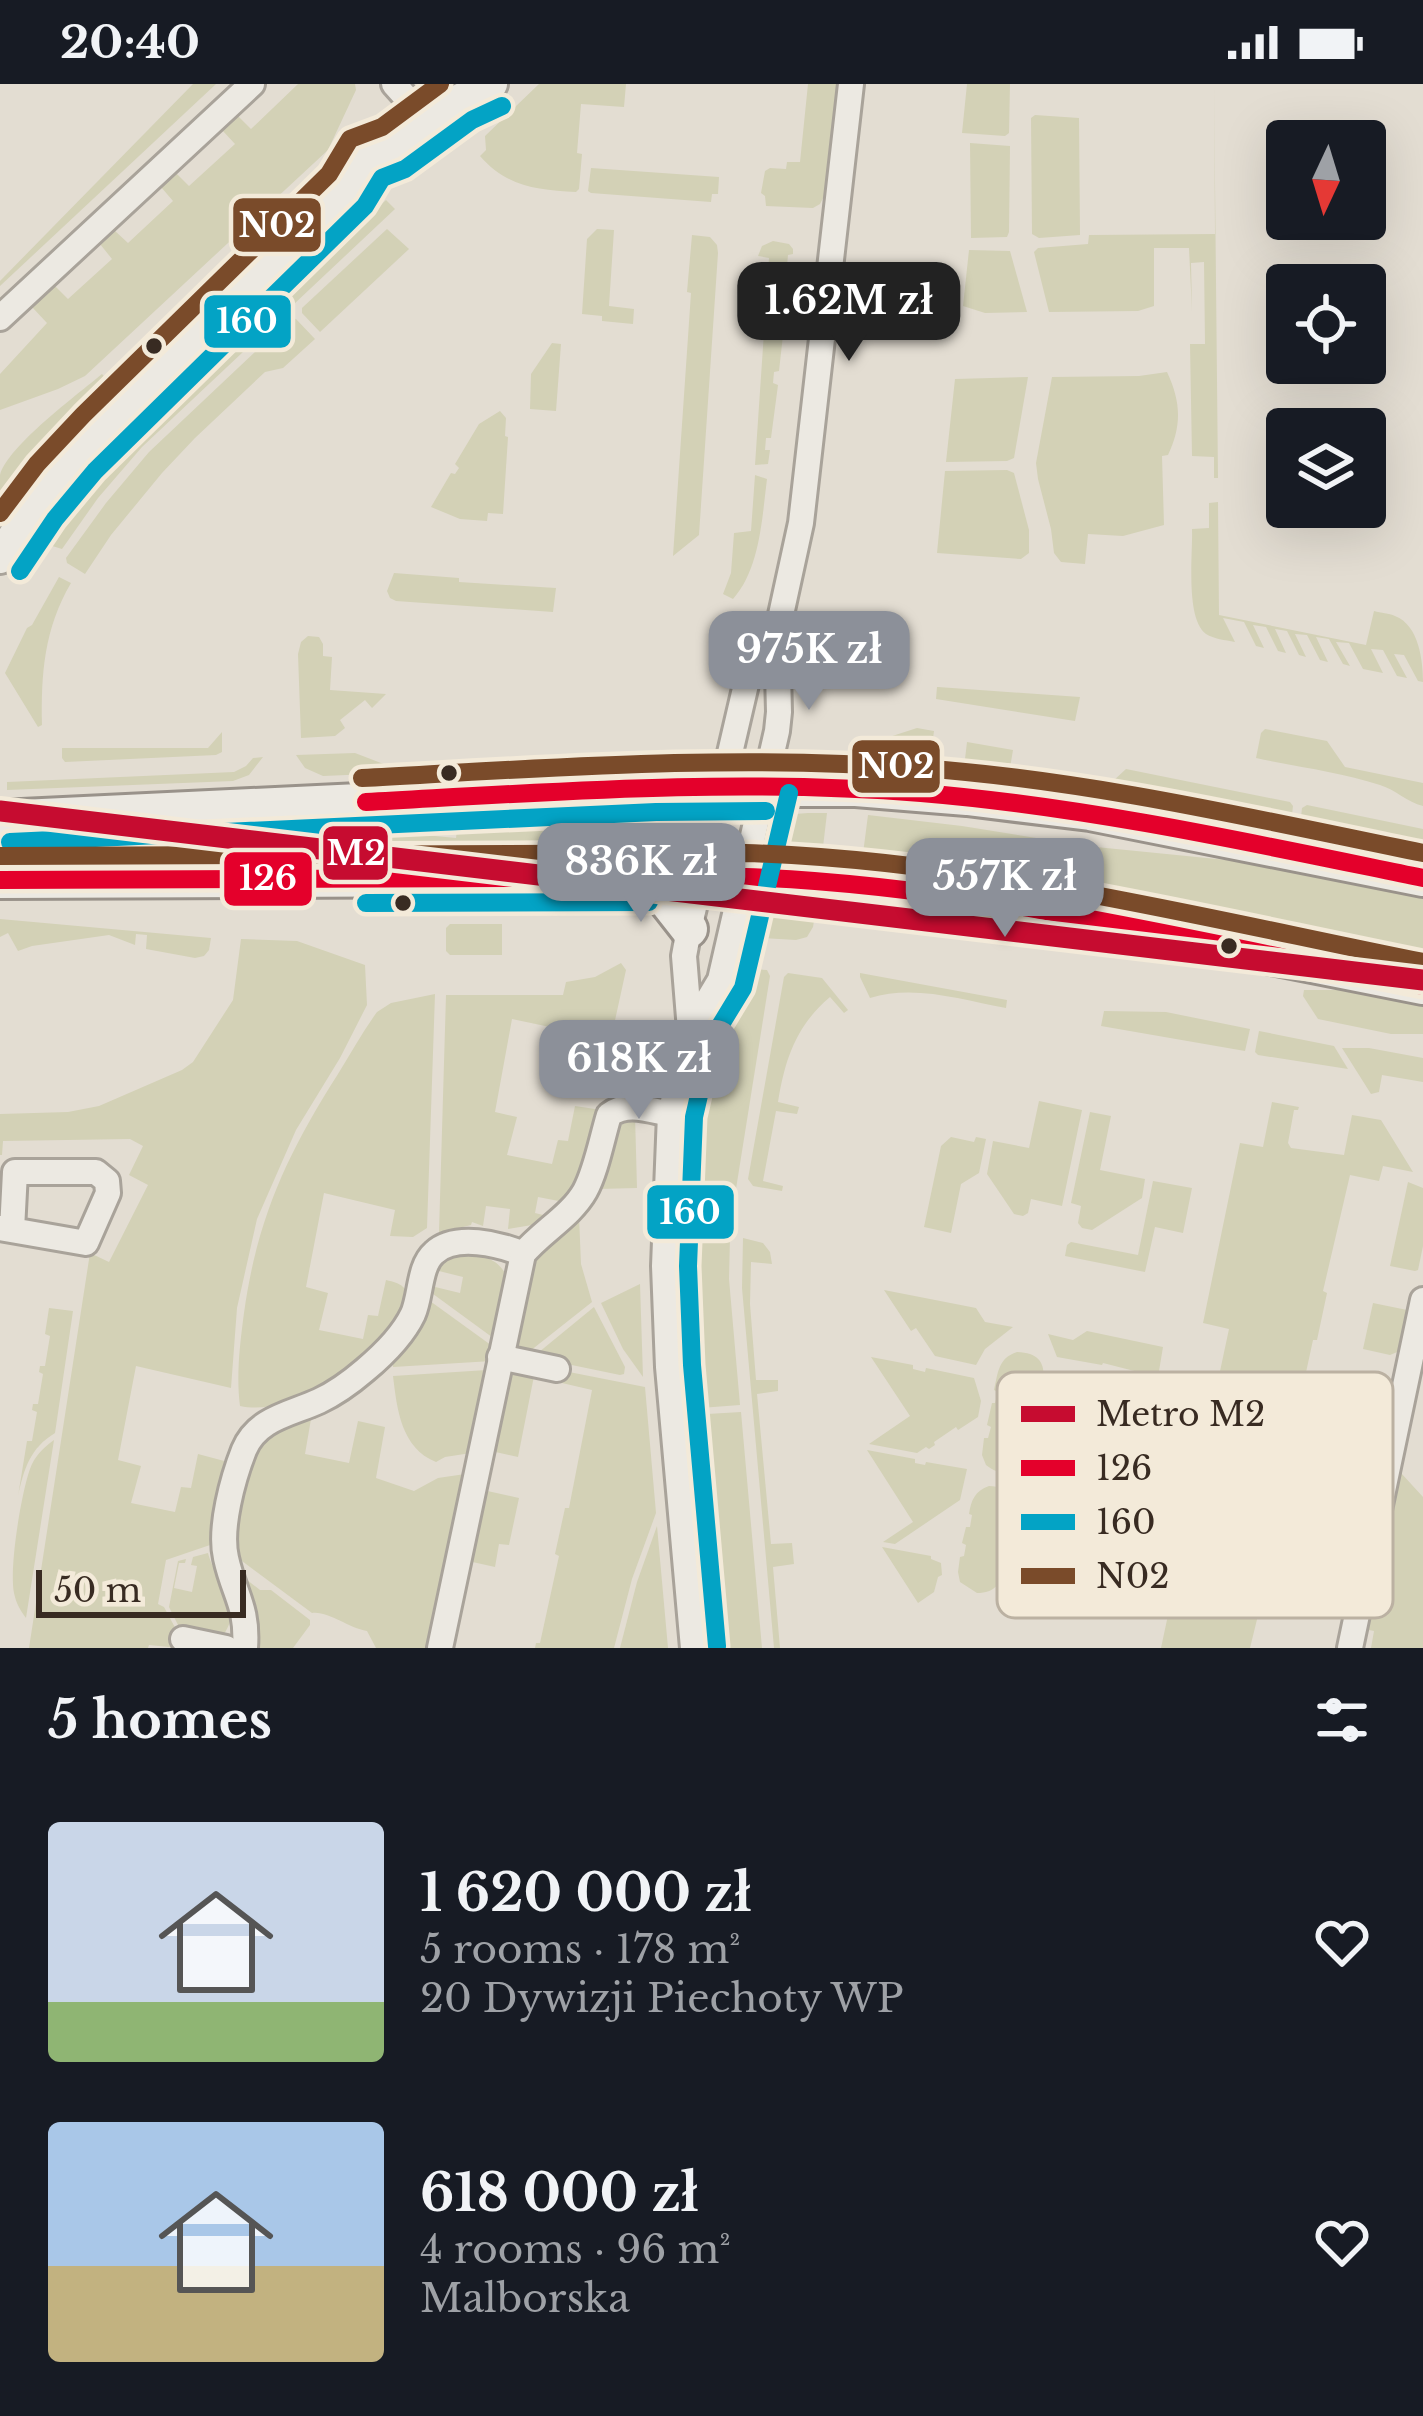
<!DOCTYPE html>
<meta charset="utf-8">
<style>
body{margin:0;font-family:"Libre Baskerville",serif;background:#20242c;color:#f1f3f6;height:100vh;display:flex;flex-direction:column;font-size:45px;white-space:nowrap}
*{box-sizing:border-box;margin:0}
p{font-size:39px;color:#9ea1a6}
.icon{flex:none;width:66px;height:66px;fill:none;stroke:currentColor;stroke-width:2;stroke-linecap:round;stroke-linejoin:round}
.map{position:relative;height:1564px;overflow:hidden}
.side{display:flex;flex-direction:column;background:#171b24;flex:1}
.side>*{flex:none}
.needle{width:78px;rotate:184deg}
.buttons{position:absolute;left:1266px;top:36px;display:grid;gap:24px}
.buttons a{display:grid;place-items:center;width:120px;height:120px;border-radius:12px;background:#171b24;box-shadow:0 12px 48px #0002;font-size:60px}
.scale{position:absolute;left:36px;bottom:30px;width:210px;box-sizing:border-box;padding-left:12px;border:6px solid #382b22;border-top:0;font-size:33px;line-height:42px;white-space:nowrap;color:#382b22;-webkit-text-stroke:9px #f3ead9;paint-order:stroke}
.price{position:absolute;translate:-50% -102px;padding:0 27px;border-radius:24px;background:#8c9099;color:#fff;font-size:39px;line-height:78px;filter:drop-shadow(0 3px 6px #0008)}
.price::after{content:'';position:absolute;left:50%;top:72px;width:36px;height:27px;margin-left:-18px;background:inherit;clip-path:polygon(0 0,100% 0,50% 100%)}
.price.on{background:#222;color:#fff}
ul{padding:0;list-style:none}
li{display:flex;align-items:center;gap:36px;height:300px;padding:0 48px}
li span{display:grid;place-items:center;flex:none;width:336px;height:240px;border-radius:12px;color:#555}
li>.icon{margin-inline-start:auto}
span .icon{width:144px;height:144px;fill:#fffc;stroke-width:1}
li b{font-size:51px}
h2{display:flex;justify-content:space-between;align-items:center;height:144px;padding:0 48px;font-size:51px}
.status{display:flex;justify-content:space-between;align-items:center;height:84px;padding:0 60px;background:#171b24;direction:ltr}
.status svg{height:33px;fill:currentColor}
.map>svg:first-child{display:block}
.green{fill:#d3d1b6}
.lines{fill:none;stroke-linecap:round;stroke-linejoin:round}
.minor-casing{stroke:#a9a39a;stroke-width:30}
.tertiary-casing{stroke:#a9a39a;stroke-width:36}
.secondary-casing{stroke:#99928a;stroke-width:42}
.minor{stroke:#ece9e2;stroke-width:24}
.tertiary{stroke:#ece9e2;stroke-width:30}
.secondary{stroke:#ece9e2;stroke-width:36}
.bus-1-casing{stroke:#f3ead9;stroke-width:27}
.bus-2-casing{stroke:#f3ead9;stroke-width:27}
.bus-3-casing{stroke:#f3ead9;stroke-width:27}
.bus-1{stroke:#e4002b;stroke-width:18}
.bus-2{stroke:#03a3c5;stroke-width:18}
.bus-3{stroke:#7a4b2a;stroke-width:18}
.metro-1-casing{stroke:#f3ead9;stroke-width:30}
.metro-1{stroke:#c60c30;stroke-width:21}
.bus-dot{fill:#382b22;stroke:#f3ead9;stroke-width:4.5}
.key{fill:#f3ead9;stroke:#bbb1a2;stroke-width:3}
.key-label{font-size:33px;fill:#382b22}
.line-badge{stroke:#f3ead9;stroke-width:4.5}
.badge-label{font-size:33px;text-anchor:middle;font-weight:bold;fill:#fff}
</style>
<div class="status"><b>20:40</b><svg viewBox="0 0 49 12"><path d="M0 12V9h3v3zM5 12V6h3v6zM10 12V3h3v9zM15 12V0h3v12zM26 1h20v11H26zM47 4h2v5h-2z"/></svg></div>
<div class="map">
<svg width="1423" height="1564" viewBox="0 0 1423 1564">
<rect width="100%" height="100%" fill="#e3ddd2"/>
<g class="green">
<polygon points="193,0 216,0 0,202 0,197"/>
<polygon points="298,0 355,0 356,6 328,66 85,292 58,305 0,326 0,290 47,239 32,223 55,202 68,215 112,175 100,160 114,146 128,159 173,117 161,103 176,89 189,102 235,60 222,46 237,31 251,45"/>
<path d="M539 0H626L624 23 581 20 577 69 582 70 579 105 576 108C537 106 507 103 480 72L486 66 485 52Z"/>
<polygon points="808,0 838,0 825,110 820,120 813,124 766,122 765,112 761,109 765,87 770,84 786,85 787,78 800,78"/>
<polygon points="967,0 1010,0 1009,49 1005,52 962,49"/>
<polygon points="1214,0 1218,394 1214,394 1214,373 1192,372 1190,260 1205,260 1204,178 1191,179 1192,227 1189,164 1154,164 1154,222 1138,227 1049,228 1034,168 1038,164 1088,160 1089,151 1215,150"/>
<polygon points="1035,31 1079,34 1080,151 1039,154 1032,150 1031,34"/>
<polygon points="970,59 1010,62 1009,148 1007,153 971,154"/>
<polygon points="341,68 347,75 232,183 224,175"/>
<polygon points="591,84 719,93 718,110 712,110 711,118 591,109 588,107"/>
<polygon points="386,116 395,125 142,363 98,414 62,465 49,461 87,408 136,352"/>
<polygon points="387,145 409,165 320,248 302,229 302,224"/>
<polygon points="597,145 614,146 609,222 634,225 633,240 602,237 602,232 582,230 587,155"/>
<polygon points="692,151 710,153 717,161 718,169 699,451 673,472 691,209 687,208"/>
<polygon points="773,157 789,160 793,165 793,170 788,171 787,182 791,183 786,229 782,229 780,240 784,242 779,287 774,288 773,299 778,301 771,354 766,354 765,366 770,366 768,380 755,381 769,174 758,172 762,162"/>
<polygon points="969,166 1010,167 1027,228 985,229 963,222"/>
<polygon points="291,234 296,235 315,255 283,284 265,288 195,354 162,389 111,451 85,490 67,479 66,474 106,419 149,368"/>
<polygon points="552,259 561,260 556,327 530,325 531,290"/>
<path d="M1167 288C1181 318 1182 341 1168 371L1162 372 1164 441 1123 452 1088 450 1085 480 1061 478 1054 469 1051 445 1038 395 1036 379 1052 293 1139 292Z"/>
<path d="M102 290 109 298 40 359 0 411C0 404 0 398 0 391 8 362 77 311 102 290Z"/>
<polygon points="1028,293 1014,374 1007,377 946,378 955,295"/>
<polygon points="500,327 506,334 505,352 508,353 503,430 488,429 487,437 460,435 431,423 451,389 455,390 459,384 455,380 479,340"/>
<polygon points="1007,386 1014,389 1029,446 1029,469 1021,475 937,469 945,387"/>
<path d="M755 391 767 395C762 434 760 485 733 515L723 510 731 489 734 449 751 447Z"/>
<path d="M1218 418 1219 531 1366 561 1374 527C1381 529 1389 529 1395 532 1419 541 1423 577 1423 598L1418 597 1404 571 1394 570 1407 594 1397 592 1383 566 1371 565 1383 589 1363 585 1349 559 1336 558 1350 582 1343 580 1329 555 1316 553 1328 578 1320 576 1307 551 1295 550 1306 573 1299 571 1287 547 1275 545 1286 569 1278 567 1266 543 1253 541 1264 564 1256 562 1244 538 1223 534 1235 558C1225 556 1214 555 1206 550 1185 534 1193 469 1192 445L1209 444V419Z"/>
<polygon points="394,489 459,494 459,498 556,504 553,528 396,517 390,514 387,507"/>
<path d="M59 493 71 499C44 545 41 590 42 641L38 643 5 589 27 544 32 541Z"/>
<polygon points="308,552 319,553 323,560 323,572 332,573 330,606 386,610 372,624 365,616 340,636 345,644 335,652 301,654 298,570 301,558"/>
<polygon points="937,603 938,603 1080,613 1075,637 936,615"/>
<polygon points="917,644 934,647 930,678 953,682 955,674 965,675 967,658 1013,666 1008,696 874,679 880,656"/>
<path d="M1265 645 1327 657 1345 683 1423 699V722C1407 718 1396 706 1380 701 1340 688 1297 683 1256 674L1261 649Z"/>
<polygon points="222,648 222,668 216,671 65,678 62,674 62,664 208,664"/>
<polygon points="355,669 394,684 394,689 323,692 305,684 296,671"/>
<polygon points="263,673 249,691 233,697 7,706 7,698 234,688 246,682 253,674"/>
<polygon points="1126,685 1290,718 1293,722 1292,731 1287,734 1272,731 1270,737 1257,743 1171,726 1160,713 1161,707 1113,697"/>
<polygon points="620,719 614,766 438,768 342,778 0,781 0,761 267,749 415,729 414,750 456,754 459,727"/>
<polygon points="1307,721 1423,745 1423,779 1326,757 1319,747 1320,741 1304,738 1301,733 1302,724"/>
<polygon points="808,729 827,729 821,780 797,770 781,755 784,737 795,730"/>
<polygon points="868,731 962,742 1086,762 1286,782 1423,810 1423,886 861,785"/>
<path d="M818 811 813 843 807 853 796 856 748 853C761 821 785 812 818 811Z"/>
<polygon points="0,835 211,854 209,866 204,872 195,874 146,865 147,851 136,850 135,861 109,851 32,862 18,867 8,849 0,853"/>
<polygon points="450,840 502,840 502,871 450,871 446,867 446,844"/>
<polygon points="241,855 297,857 365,881 367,921 340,974 296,1046 257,1135 237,1224 231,1304 136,1282 118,1376 141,1382 131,1419 175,1428 181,1403 191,1404 198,1370 228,1378 228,1390 210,1461 166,1476 158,1520 164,1523 179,1551 179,1564 149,1561 148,1564 29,1564 90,1169 109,1178 148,1101 129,1091 143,1062 130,1055 3,1057 2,1071 0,1071 0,1030 68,1028 99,1022 182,986 193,978 233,916"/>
<polygon points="621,879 626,886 605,982 579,977 583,950 512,935 495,1028 517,1033 507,1071 552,1080 558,1056 568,1057 575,1022 595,1025 597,1031 585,1087 569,1119 538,1113 535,1129 551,1133 532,1141 508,1145 510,1125 486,1122 483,1142 472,1138 471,1141 439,1149 446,911 563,911 566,898 595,893"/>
<polygon points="739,884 767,886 770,892 732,1130 699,1128 691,1120 687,1107 700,1028"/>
<path d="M788 889 822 894 848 926 844 929 830 913C796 942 785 975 778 1018L799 1023 797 1030 776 1027 763 1097 783 1102 782 1107 753 1102 748 1095 784 893Z"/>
<path d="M860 889 1007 916 1006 924C962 916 914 900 870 914L860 893Z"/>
<polygon points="1304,906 1363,906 1423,917 1423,950 1391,950 1318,935 1303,912"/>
<path d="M435 910 427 1144 413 1153 390 1152 395 1126 324 1109 306 1203 328 1209 319 1246 363 1255 368 1231 378 1232 386 1196C404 1200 409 1204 407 1223 395 1238 384 1255 371 1268 341 1298 282 1331 240 1322 236 1292 240 1259 244 1229 257 1135 287 1070 338 990 351 969 363 947 377 928L391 919Z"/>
<polygon points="1104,927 1166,928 1250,945 1245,967 1101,942"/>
<polygon points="625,940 646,945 653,958 646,1012 641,1014 611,1008"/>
<polygon points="1259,947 1334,962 1348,985 1258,971 1255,968"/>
<polygon points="1342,964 1369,964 1423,974 1423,998 1382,991 1379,1008 1371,1010"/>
<polygon points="1039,1017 1082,1026 1062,1122 1031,1115 1028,1129 1023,1132 1014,1130 987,1090 993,1057 1029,1064"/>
<polygon points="1272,1018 1299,1023 1298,1026 1294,1026 1288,1059 1291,1064 1344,1071 1352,1031 1381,1036 1413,1088 1383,1082 1379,1097 1350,1091 1323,1207 1327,1209 1317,1256 1313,1256 1305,1293 1309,1295 1288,1379 1292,1381 1282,1428 1278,1428 1270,1464 1274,1466 1250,1564 1161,1564 1229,1245 1203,1239 1240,1059 1263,1063"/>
<polygon points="1090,1028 1111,1032 1100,1086 1145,1095 1142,1114 1092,1146 1082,1144 1078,1139 1081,1122 1071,1119"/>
<polygon points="635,1031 637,1104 598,1105 616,1045"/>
<polygon points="951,1053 974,1058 976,1053 986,1055 979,1089 961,1100 951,1149 924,1143 941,1062"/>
<polygon points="1153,1097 1192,1104 1183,1149 1155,1143 1145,1188 1065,1172 1067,1161 1071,1158 1138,1171"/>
<polygon points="1408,1098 1423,1104 1423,1162 1418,1186 1415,1187 1390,1182"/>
<polygon points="579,1132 581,1180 592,1218 525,1271 517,1266 514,1260 527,1191 535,1171"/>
<polygon points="696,1153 730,1153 729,1195 740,1321 687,1325 680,1233 679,1166 688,1156"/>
<polygon points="743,1154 763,1159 770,1168 772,1180 751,1178 750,1220 756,1296 778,1296 778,1307 757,1310 771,1460 792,1459 794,1480 773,1483 780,1564 774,1564 742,1204"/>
<path d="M458 1170C480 1170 499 1173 508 1195L496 1256 429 1207 431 1202 460 1209 463 1193 435 1186 448 1173Z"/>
<polygon points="640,1200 643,1293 623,1265 601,1219"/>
<polygon points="884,1206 976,1224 985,1238 1013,1243 985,1265 976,1281 935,1272 916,1244 911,1247"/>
<polygon points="430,1217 495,1264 492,1277 393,1283 393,1276 426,1219"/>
<polygon points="1373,1219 1407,1226 1409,1230 1402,1266 1390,1271 1363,1265"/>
<polygon points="594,1223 625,1283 624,1290 620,1291 533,1273"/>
<path d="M49 1224 73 1227 55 1349C30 1364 24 1385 18 1412L27 1357H32L37 1328 32 1326 33 1320H38L43 1290 39 1288 40 1282H45L50 1252 45 1250Z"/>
<polygon points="1087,1247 1163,1263 1158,1293 1103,1279 1102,1281 1057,1273 1048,1250 1073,1256"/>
<path d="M1017 1268C1050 1269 1045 1292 1040 1315L1036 1316 1033 1327 1037 1329 1032 1350 1028 1351C1027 1357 1029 1363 1028 1370 1026 1395 1000 1393 986 1381L982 1371 984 1354H988L991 1343 987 1341 992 1319H995L998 1308 994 1306C998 1289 998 1274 1017 1268Z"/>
<polygon points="871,1273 913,1281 913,1285 925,1288 926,1284 974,1294 981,1317 978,1333 958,1346 956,1343 934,1358 935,1361 929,1365 926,1363 917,1369 869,1360 910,1332"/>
<polygon points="516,1285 535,1287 518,1373 491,1367 507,1292"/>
<path d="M487 1286 471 1369 445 1373 436 1378C401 1364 397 1325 393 1292Z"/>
<polygon points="564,1287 645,1303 656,1429 632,1495 614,1564 535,1564 536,1559 540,1559 559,1472 555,1470 565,1424 569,1424 592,1306 562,1299"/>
<polygon points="1065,1287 1156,1305 1148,1344 1141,1343 1138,1358 1129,1356 1127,1365 1105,1334 1079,1351 1058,1354 1053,1361 1042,1357 1047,1332 1064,1314"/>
<path d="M317 1327 316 1335H311L305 1370 349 1379 358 1337 385 1343 376 1394 414 1407 438 1394 465 1390 432 1564H376L367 1547C348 1544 329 1527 312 1529L238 1474 234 1451 249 1379 265 1353Z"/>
<polygon points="741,1328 762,1564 728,1564 724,1518 705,1519 703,1507 723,1504 707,1330"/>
<path d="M54 1356 26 1534C20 1526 16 1519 14 1509 9 1484 21 1410 30 1385 34 1373 43 1364 54 1356Z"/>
<polygon points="867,1366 915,1375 915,1379 925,1381 926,1378 967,1385 960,1416 895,1460 883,1458 913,1438"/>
<polygon points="1401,1389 1423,1413 1423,1564 1371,1564 1374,1547 1364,1545 1394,1391"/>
<path d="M989 1402C1031 1405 1012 1430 1008 1451L1011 1452 1008 1468 1004 1469 1002 1480 1005 1482C1002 1499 995 1509 977 1509L960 1498 958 1488 960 1473 964 1472 966 1461 962 1459 966 1443H970L972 1431 969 1430C971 1416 975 1407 989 1402Z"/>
<polygon points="483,1406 519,1414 509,1461 499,1460 495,1483 468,1477"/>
<polygon points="657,1442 668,1564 620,1564 637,1498"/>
<polygon points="882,1463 931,1472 931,1475 941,1479 942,1491 938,1493 934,1508 918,1519"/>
<path d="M208 1469C215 1498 247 1517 223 1552L182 1549 169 1523 178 1477 186 1475 185 1479H179L174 1504 192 1508 197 1482 191 1481 193 1473Z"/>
<polygon points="242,1492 260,1506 271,1506 310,1536 310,1541 293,1564 255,1564"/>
</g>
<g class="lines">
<defs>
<g id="minor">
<polyline points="394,0 428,38"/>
<polyline points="0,234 252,0"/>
<polyline points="690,946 720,896 777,647 779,628 777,549 801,439 851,0"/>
<polyline points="0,1144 86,1159 108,1109 107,1097 96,1088 15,1088 12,1146"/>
<polyline points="500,1273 557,1285"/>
<polyline points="183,1555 226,1564"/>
<path d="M245 1564C248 1522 234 1511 226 1474 219 1444 233 1394 244 1366 257 1334 291 1330 319 1317 336 1309 351 1298 365 1286 383 1271 403 1251 413 1230 421 1212 419 1182 434 1169 455 1149 500 1160 523 1170"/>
<path d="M440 1564 523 1170C541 1148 571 1132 585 1107 596 1087 602 1054 609 1031 627 1017 649 1026 670 1030"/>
<polyline points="693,1564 668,1283 664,1182 670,1030 690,946 684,872 689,845 747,596 777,549"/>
<polyline points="1350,1564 1423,1216"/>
</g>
<path id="tertiary" d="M0 474C43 398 107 340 170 280 229 222 289 163 348 105L365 74 393 64 460 15 492 0"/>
<g id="secondary">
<polyline points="0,735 655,704 856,704 967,713 1090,728 1423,794"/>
<polyline points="649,794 689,845"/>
<path d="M0 796 745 793C832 795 918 804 1004 819L1423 902"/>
</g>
</defs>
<use href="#minor" class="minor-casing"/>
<use href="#tertiary" class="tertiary-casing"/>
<use href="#secondary" class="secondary-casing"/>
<use href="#minor" class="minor"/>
<use href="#tertiary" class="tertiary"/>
<use href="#secondary" class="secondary"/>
<defs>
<g id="bus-1">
<path d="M366 718C551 708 736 694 921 709 1090 723 1257 760 1423 794"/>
<path d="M0 796 745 793C974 801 1199 858 1423 902"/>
</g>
<g id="bus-2">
<polyline points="20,487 55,435 95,387 365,122 382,94 405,85 472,36 502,22"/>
<polyline points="10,758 656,728 766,727"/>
<polyline points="366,819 649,818"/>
<polyline points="717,1562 692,1281 688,1182 694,1033 712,955 743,904 789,709"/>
</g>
<g id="bus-3">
<polyline points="0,429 37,380 83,331 329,90 350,55 382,43 440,0"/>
<path d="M362 694C547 684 733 670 919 684 1089 696 1256 735 1423 769"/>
<path d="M0 772 745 769C974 776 1199 833 1423 878"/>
</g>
</defs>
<use href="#bus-1" class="bus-1-casing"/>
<use href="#bus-2" class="bus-2-casing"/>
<use href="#bus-3" class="bus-3-casing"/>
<use href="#bus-1" class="bus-1"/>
<use href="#bus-2" class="bus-2"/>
<use href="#bus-3" class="bus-3"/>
<defs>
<polyline id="metro-1" points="0,727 1423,896"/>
</defs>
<use href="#metro-1" class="metro-1-casing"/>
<use href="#metro-1" class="metro-1"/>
</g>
<g class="bus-dot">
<circle cx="154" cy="262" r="10"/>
<circle cx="449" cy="689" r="10"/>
<circle cx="403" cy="819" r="10"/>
<circle cx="1229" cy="862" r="10"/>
</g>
<rect x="997" y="1288" width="396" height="246" rx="18" class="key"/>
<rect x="1021" y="1322" width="54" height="16" fill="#c60c30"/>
<rect x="1021" y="1376" width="54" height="16" fill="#e4002b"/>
<rect x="1021" y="1430" width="54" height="16" fill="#03a3c5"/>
<rect x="1021" y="1484" width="54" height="16" fill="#7a4b2a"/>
<g class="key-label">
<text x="1096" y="1342">Metro M2</text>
<text x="1096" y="1396">126</text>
<text x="1096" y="1450">160</text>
<text x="1096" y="1504">N02</text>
</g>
<g class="line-badge">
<rect x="231" y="112" width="92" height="58" rx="12" fill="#7a4b2a"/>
<rect x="202" y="209" width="91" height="57" rx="12" fill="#03a3c5"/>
<rect x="850" y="654" width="92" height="57" rx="12" fill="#7a4b2a"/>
<rect x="321" y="740" width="69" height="58" rx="12" fill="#c60c30"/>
<rect x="222" y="766" width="92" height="58" rx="12" fill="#e4002b"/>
<rect x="645" y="1099" width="91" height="58" rx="12" fill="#03a3c5"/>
</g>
<g class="badge-label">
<text x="277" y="153">N02</text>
<text x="247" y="249">160</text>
<text x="896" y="694">N02</text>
<text x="356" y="781">M2</text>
<text x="268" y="806">126</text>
<text x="690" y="1140">160</text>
</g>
</svg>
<div class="buttons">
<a><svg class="needle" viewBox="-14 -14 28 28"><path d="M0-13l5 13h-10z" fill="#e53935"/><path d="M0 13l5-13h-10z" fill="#9ea1a6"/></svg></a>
<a><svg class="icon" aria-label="locate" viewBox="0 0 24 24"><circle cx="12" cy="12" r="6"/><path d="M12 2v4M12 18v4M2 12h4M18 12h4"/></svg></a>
<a><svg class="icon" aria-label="layers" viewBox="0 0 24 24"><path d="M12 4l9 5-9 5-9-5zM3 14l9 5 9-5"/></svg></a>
</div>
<div class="scale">50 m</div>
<b class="price on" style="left:849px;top:280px">1.62M zł</b>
<b class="price" style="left:809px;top:629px">975K zł</b>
<b class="price" style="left:641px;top:841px">836K zł</b>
<b class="price" style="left:1005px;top:856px">557K zł</b>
<b class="price" style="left:639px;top:1038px">618K zł</b>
</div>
<section class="side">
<h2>5 homes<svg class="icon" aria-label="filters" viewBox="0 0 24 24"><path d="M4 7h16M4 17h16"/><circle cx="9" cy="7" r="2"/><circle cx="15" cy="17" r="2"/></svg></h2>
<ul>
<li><span style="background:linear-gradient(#c9d6e8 75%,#8fb573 0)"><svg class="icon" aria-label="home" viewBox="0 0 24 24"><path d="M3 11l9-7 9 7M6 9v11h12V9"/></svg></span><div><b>1 620 000 zł</b><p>5 rooms · 178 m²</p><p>20 Dywizji Piechoty WP</p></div><svg class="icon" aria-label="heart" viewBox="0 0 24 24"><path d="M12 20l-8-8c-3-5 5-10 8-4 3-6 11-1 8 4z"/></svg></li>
<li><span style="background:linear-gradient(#a9c7e8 60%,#c2b280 0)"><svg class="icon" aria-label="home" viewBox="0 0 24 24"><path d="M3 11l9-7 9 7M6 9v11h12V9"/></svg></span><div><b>618 000 zł</b><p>4 rooms · 96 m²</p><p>Malborska</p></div><svg class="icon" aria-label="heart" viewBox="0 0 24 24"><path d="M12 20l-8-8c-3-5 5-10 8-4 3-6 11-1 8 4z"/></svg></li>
</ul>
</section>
